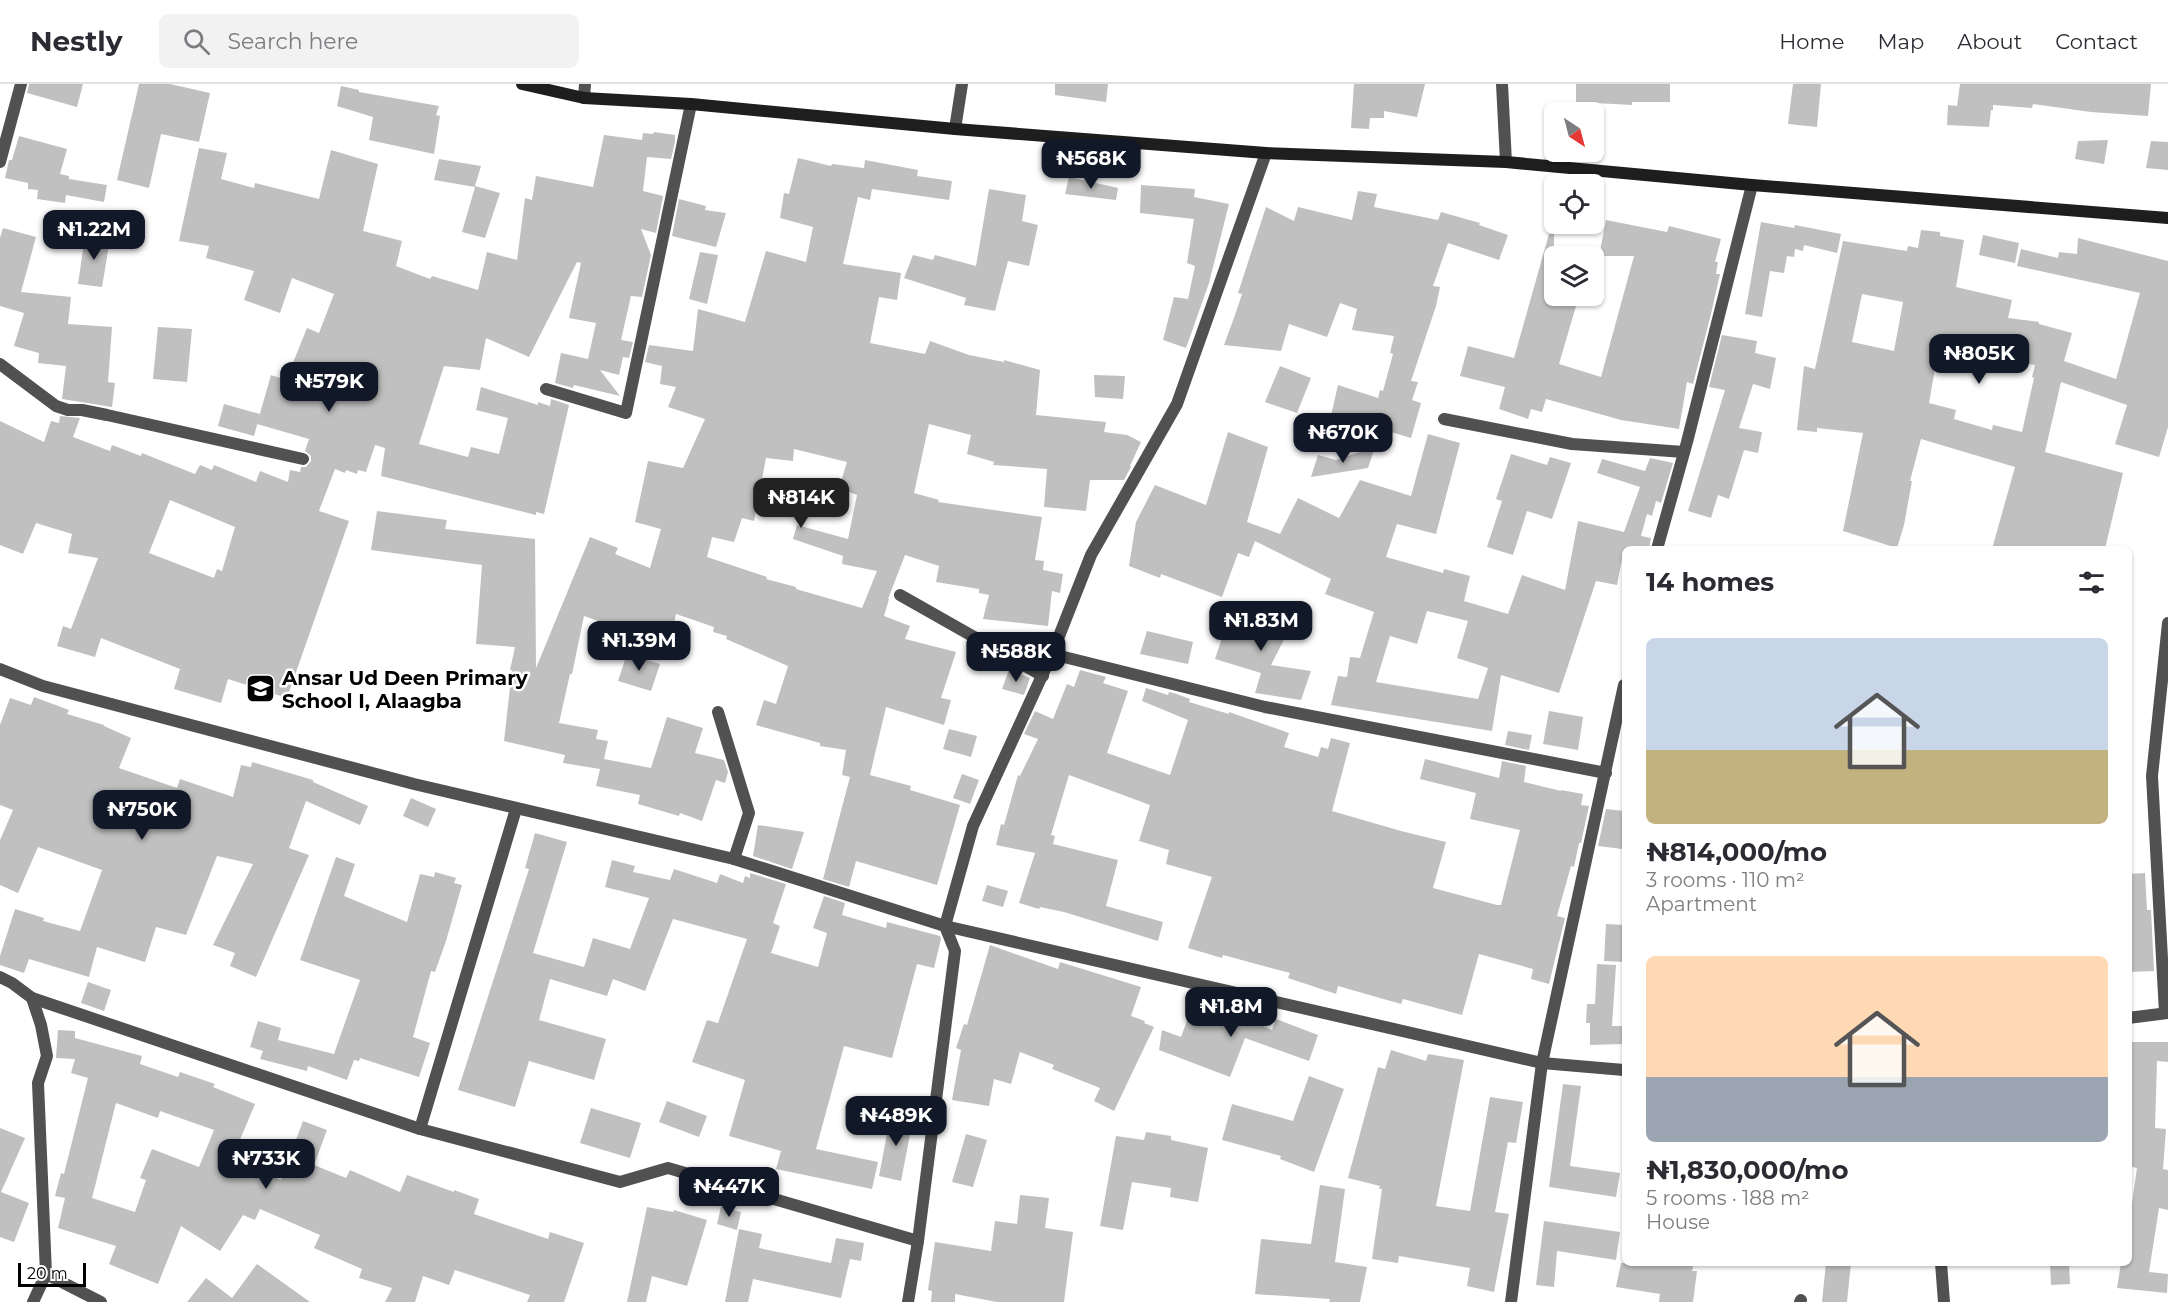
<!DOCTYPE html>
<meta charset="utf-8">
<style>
body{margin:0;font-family:Montserrat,sans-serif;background:#f2f2f3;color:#2b2b33;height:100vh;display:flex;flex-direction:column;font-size:22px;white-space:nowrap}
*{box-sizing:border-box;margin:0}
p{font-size:20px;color:#7c7c81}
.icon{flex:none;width:33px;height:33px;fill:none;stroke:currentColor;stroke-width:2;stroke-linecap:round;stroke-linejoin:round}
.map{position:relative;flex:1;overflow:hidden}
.sheet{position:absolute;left:1622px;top:462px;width:510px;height:720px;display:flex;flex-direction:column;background:#fff;border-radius:9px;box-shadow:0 2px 4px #0004}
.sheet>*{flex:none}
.needle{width:39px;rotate:144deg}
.controls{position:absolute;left:1544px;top:18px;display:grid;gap:12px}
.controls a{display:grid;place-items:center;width:60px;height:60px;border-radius:9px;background:#fff;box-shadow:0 2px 4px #0004;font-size:30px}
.scale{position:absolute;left:18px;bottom:15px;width:68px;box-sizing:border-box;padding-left:6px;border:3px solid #000;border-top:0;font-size:16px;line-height:21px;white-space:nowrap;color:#000;-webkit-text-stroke:4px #fff;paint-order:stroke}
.price{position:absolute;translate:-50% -51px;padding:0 14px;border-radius:12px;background:#111827;color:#fff;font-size:20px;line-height:39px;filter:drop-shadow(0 2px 3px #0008)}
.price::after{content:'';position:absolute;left:50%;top:36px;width:18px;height:14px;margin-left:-9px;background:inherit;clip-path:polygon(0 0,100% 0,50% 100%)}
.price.on{background:#222;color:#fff}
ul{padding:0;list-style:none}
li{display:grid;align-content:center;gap:12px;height:318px;padding:0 24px}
li span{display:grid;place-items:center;height:186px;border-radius:9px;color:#555}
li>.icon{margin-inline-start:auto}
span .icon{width:108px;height:108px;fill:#fffc;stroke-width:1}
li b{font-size:26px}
h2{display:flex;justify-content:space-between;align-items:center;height:72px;padding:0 24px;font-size:26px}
header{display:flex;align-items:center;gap:36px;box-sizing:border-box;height:84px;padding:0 30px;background:#fff;border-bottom:2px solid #e1e1e2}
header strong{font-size:28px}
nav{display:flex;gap:33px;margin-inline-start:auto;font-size:21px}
.search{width:420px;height:54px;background:#f2f2f3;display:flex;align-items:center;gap:15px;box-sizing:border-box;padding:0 21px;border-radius:9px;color:#7c7c81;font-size:22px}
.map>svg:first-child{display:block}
.building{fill:#c0c0c0;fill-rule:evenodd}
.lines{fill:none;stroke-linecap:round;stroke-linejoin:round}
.street{stroke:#515151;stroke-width:12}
.secondary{stroke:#1e1e1e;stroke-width:12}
.labels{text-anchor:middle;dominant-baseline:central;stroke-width:5;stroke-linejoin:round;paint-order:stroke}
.poi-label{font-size:20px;font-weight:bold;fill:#000;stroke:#fff;text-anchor:start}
</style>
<header>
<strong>Nestly</strong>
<div class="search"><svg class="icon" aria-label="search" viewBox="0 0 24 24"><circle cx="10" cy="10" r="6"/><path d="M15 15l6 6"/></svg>Search here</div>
<nav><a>Home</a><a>Map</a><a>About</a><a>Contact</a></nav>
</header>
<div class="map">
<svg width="2168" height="1218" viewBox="0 0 2168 1218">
<rect width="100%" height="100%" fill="#fff"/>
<g class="building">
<polygon points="29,0 83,0 77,23 27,9"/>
<polygon points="139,0 170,0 210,9 199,58 161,50 149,104 117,96"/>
<polygon points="1055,0 1108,0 1106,18 1055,11"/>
<polygon points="1354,0 1425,0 1417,33 1384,27 1384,34 1370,34 1369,45 1351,44"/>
<polygon points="1576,0 1670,0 1670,18 1632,18 1632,21 1576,18"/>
<polygon points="1793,0 1821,0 1817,43 1788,40"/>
<polygon points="1960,0 2151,0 2148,32 2091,28 2033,20 2032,24 1993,21 1993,26 1991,26 1989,43 1947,41 1948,21 1957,22"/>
<polygon points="341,2 359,6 359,8 439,22 436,31 440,32 434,70 369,56 373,33 337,22"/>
<path d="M654 48 675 51V58L671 75 647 73 643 107 663 112 656 149 641 145 651 171 642 213 631 212 621 256 633 258 629 274 623 273 619 291 600 286 620 312 574 301 573 304 555 299 561 269 588 275 596 239 569 234 581 179 577 178 529 273 486 254 480 286 444 282 419 360 468 373 471 363 499 370 508 334 476 326 481 303 538 321V318L550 322 551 315 569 321 544 430 536 428V431L381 392 385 364 375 361 366 388 358 386 357 390 346 386 345 389 335 385 319 427 349 437 287 614 228 595 221 619 174 605 180 585 101 554 95 573 57 562 63 542 71 545 98 474 68 469 72 450 36 439 23 470 0 461V337L44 358 51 337 59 339 60 332 80 334 73 353 110 367 112 361 141 372 142 369 195 390 200 381 212 386 214 381 256 398 260 387 288 398 290 386 300 388 301 383H306L311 377V372L305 367 309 355 257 340 271 291 286 296 307 244 319 249 334 210 292 194 280 229 244 216 254 187 206 174 209 162 179 157 199 64 227 69 221 95 254 104 255 99 319 115 331 66 378 80 363 147 402 157 396 182 430 195 432 192 478 206 487 168 517 176 525 114 532 116 536 92 593 103 604 51 642 56 643 49 653 50ZM170 416 235 443 222 487 217 485 214 494 149 469Z"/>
<polygon points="19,52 67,65 60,90 69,92 69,95 107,101 104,118 66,111 65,119 37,115 38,106 28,105 28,99 5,94 9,76 12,76"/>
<polygon points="2108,56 2104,80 2075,75 2078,57"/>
<polygon points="2151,57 2168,58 2168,86 2146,84"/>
<path d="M798 74 831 82 832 80 864 84 865 76 918 86 917 92 952 97 949 116 872 105 870 116 858 113 843 180 901 189 897 216 879 213 870 259 925 270 930 257 969 271 1004 278V276L1040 286 1036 331 1106 338 1104 348 1127 351 1141 358 1130 382 1131 383 1124 396H1090L1086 427 1044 423 1047 385 993 381 994 378 967 370 971 351 929 340 914 409 939 416 938 418 1042 433 1035 476 1044 477 1043 486 1063 490 1060 509 1052 507 1048 542 983 535 989 511 979 509V505L936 498 939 482 905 471 888 515H889L884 532 910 542 905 555 956 568 941 614 951 616 944 641 886 623 870 691 911 702 910 706 960 721 937 801 856 777 849 803 823 795 850 693 842 691 846 666 820 662V659L756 641 764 616 776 620 788 582 726 555 727 552 713 548 714 543 676 530 673 544 648 539 645 551 627 547 584 532 572 590H570L559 639 598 646 596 655 608 657 604 675 651 684 667 633 703 644 695 669 724 676 728 688 725 699 716 696 702 737 680 729 679 732 638 720 640 711 596 702 600 685 563 679 565 671 504 657 512 586H510L515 563 476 560 482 481 371 466 377 427 447 436 445 445 535 455 536 584 590 453 618 464 615 470 650 484 661 445 635 438 648 377 683 384 705 335 668 323 676 303 660 300 662 282 645 278 649 261 693 267 698 225 745 238 766 167 806 178 813 143 780 134 784 109 789 110ZM794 365 847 378 839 404 857 411 848 455 797 441 793 455 843 472 842 480 877 487 862 524 796 505V503L766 495 767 493 707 473 712 453 734 458 742 434 754 437 766 374 793 377Z"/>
<polygon points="439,75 481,82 475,102 500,109 485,154 462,148 475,103 434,96"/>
<polygon points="1069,93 1118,104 1116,116 1065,110"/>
<polygon points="1141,101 1195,105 1194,113 1229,120 1209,199 1186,264 1163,256 1174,213 1188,215 1195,182 1187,179 1194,135 1140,129"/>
<polygon points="989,105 1026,111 1022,137 1038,141 1029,182 1008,177 995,227 964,221 966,214 904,194 913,171 933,176 935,171 976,182"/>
<polygon points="1358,107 1377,110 1374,123 1438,136 1441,128 1480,139 1479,141 1508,151 1499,176 1448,159 1433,202 1440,203 1436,222 1411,297 1418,298 1412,316 1421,319 1411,354 1381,345 1380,349 1330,336 1338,301 1378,314 1380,306 1383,307 1393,270 1390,269 1394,252 1352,246 1357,225 1340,219 1327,253 1289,240 1281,267 1224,261 1235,231 1242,210 1238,209 1266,123 1294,137 1298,123 1352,136"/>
<polygon points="679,115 706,122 705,126 726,129 716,163 672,152"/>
<polygon points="1606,136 1667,148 1669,142 1721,155 1715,178 1718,178 1716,190 1720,190 1711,230 1693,300 1687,298 1679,345 1621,336 1546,315 1542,328 1531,325 1528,335 1499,325 1505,303 1460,292 1468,262 1514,274 1549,150 1554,150 1554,212 1579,212 1559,280 1601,293 1634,172 1599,172"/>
<polygon points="1761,138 1794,144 1795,141 1841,150 1837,169 1804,161 1803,167 1795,165 1794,173 1787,172 1784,189 1770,187 1762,233 1745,230"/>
<polygon points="3,144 36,153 21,208 71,213 68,240 112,243 108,298 115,299 112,323 62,315 66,282 38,279 39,269 14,262 24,229 0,222 0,154"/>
<path d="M1921 146 1940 148V152L1964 156 1956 203 2012 216 2008 234 2039 238V240L2072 249 2064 277 2116 295 2140 209 2017 182 2021 165 2058 174 2059 168 2077 170 2078 154 2168 177V343L2159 373 2115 360 2127 321 2061 298 2045 368 2123 389 2105 465H1992L2015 383 1921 355 1910 397H1912L1904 441 1897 464 1843 447 1863 349 1817 344V348L1797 346 1804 282 1815 285 1843 157 1907 167 1908 162 1918 164ZM1862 210 1903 218 1894 267 1852 258ZM1938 267 1998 280 1999 275 2035 281 2032 293 2034 294 2022 348 1993 341 1992 346 1954 335 1956 326 1929 319Z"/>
<polygon points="1983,151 2019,159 2015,179 1979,171"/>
<polygon points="85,152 110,155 102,203 78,200"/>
<polygon points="700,168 718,171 707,220 689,215"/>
<polygon points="158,243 192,245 187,298 153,295"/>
<polygon points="1722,251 1757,257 1755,269 1776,274 1770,305 1753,300 1739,344 1762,348 1758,369 1744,366 1729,415 1718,411 1711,434 1688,427 1725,306 1709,303"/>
<polygon points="1280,282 1311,294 1297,329 1265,318"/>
<polygon points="1094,291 1125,292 1123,315 1095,313"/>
<polygon points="224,320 260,330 254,352 218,342"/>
<path d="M1228 348 1268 363 1247 438 1280 450 1298 414 1339 434 1360 396 1411 412 1428 350 1460 359 1436 450 1397 440 1386 473 1443 489 1444 485 1470 492 1464 517 1508 530 1522 491 1565 506 1578 437 1624 448 1640 403 1597 389 1602 375 1645 387 1650 374 1673 379 1661 419 1656 417 1652 432 1647 430 1641 452 1651 454 1649 465H1624L1617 501 1596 497 1559 609 1501 591 1492 647 1331 621 1338 592 1347 593 1350 573 1360 574 1374 528 1325 510 1331 495 1255 457 1249 473 1238 469 1222 513 1161 490 1160 494 1129 482 1136 438 1155 401 1206 421ZM1427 527 1468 537 1457 574 1488 584 1478 615 1376 598 1390 552 1417 560Z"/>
<polygon points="1375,363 1368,384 1311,393 1318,371 1336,376"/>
<polygon points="1511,370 1547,381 1550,373 1571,379 1552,435 1527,427 1513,471 1487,463 1502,417 1496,415"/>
<polygon points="1233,521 1272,533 1273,531 1292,540 1271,581 1311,587 1301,616 1255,609 1261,589 1215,575"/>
<polygon points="1147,547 1193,558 1188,580 1140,570"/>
<polygon points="627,570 660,580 651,607 618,597"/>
<polygon points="1009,586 1030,594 1024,611 1002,605"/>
<polygon points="1080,586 1106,593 1103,599 1128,607 1107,669 1170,691 1188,636 1142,617 1146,604 1168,611 1169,608 1174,609 1190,615 1189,618 1229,630 1229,628 1289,649 1284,663 1318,673 1321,663 1328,665 1331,654 1350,659 1332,727 1401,747 1446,758 1433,804 1497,821 1501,821 1520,746 1470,735 1476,709 1420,695 1425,675 1499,694 1502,677 1526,682 1524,698 1561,707 1561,706 1583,710 1581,721 1589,722 1581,759 1579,759 1574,783 1571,782 1557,832 1565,834 1549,900 1531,895 1533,885 1479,870 1462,931 1403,915 1401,920 1338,902 1336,910 1288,894 1290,889 1223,871 1222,874 1188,864 1212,793 1166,780 1169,766 1139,757 1150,721 1069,691 1051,751 1055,752 1053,760 1118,776 1106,822 1163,838 1158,857 1064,828 1040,823 1039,825 1019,819 1035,769 996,761 1001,740 1004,741 1018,691 1020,692 1038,655 1024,650 1035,627 1053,635 1067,600 1074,603"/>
<polygon points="34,613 69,626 67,630 104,641 104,642 131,654 119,684 177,704 180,695 233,713 241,681 251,683 252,678 313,696 313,698 368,722 360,741 306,717 289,764 309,771 256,893 230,882 235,869 213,861 253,780 217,772 186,851 156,843 145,878 97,863 89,893 29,875 24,889 0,881 0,872 15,825 44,834 43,837 80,847 102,786 38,763 18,809 0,801 0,756 13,726 0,721 0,641 10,614 31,621"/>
<polygon points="1549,627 1583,633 1578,666 1543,660"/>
<polygon points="949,645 977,652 971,673 943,665"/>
<polygon points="1508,647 1532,651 1529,666 1505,661"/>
<polygon points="962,690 979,696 970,720 953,714"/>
<polygon points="411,714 436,725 428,743 403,732"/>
<polygon points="1606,725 1624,727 1622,765 1598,762"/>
<polygon points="758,741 804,748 792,785 753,772"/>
<polygon points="535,749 567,758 533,869 584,883 593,854 630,865 649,814 605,803 612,776 635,782 633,788 670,796 674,785 717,799 720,790 743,799 745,792 750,794 750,789 786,800 773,839 780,842 771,869 818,883 827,849 813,844 824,812 845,819 842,831 886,844 887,838 940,852 941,855 934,884 917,880 892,974 844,962 816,1065 878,1078 872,1105 776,1085 781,1067 729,1052 745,996 692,978 707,936 718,939 747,855 673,835 645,907 613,895 607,912 550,895 539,936 606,955 594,996 529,977 515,1023 458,1006 529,785 525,784"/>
<polygon points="336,773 355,780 344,812 407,838 420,790 434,793 435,788 456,794 454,799 462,801 446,857 435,888 431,887 413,953 430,959 419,993 360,974 359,977 354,976 347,996 308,982 307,987 260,975 263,967 250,963 258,937 281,944 278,956 334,970 360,896 300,876"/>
<polygon points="2145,789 2147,826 2151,826 2154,887 2128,888 2128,790"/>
<polygon points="987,801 1008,807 1003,823 982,817"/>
<polygon points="1606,840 1624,841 1624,878 1604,877"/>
<polygon points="990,861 1058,885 1060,878 1141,903 1131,932 1145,937 1144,939 1154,943 1114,1027 1094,1017 1100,1004 1052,985 1054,981 1020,968 1011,1000 994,995 989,1022 952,1016 961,966 956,964 964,940 967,941"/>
<polygon points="1597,880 1616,881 1612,942 1624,942 1624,960 1590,961 1590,939 1586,939 1587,920 1595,920"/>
<polygon points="88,898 111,906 104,927 81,919"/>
<polygon points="1196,913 1230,924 1229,927 1272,946 1276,935 1318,951 1309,977 1245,954 1230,993 1159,966 1162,946 1181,953"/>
<path d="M58 946 75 947V954L142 972 140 980 178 993 180 988 215 1000 213 1003 255 1020 231 1077 281 1096 303 1037 327 1046 314 1081 346 1094 350 1086 400 1108 407 1091 454 1108V1106L479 1115 474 1130 548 1155 550 1148 584 1159 564 1218H527L530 1211 455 1186 449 1201 423 1192 415 1218H385L392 1204 359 1194 362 1185 314 1164 320 1151 260 1125 255 1136 243 1131 220 1167 181 1142 158 1200 109 1180 116 1162 58 1144 65 1114 55 1112 61 1089 64 1090 88 994 71 989 75 975 56 974ZM116 1019 158 1034 160 1027 214 1046 199 1083 152 1065 140 1094 146 1096 135 1128 92 1114Z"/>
<polygon points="2128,958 2168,958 2168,978 2157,977 2155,1044 2166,1045 2163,1085 2168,1086 2168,1126 2159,1124 2149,1188 2168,1190 2167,1209 2117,1204 2121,1179 2128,1179 2128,1147 2137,1084 2128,1082"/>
<polygon points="1391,966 1426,977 1428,970 1464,976 1436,1122 1470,1127 1490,1013 1523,1018 1516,1059 1508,1058 1495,1128 1509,1130 1494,1208 1467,1202 1470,1184 1399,1172 1398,1179 1372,1175 1382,1105 1379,1105 1380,1102 1348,1094 1378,983 1385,985"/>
<polygon points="1309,992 1344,1005 1314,1088 1280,1075 1281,1072 1222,1056 1232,1020 1293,1037"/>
<polygon points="1563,1000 1581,1002 1570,1082 1620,1089 1616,1113 1549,1103"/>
<polygon points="667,1017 707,1032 699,1053 659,1038"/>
<polygon points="591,1024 641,1039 630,1074 580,1059"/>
<polygon points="891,1029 913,1035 901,1097 879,1092"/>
<polygon points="0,1044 25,1054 1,1108 29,1119 14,1158 0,1153"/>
<polygon points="1146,1048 1171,1052 1171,1056 1208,1064 1198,1118 1170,1113 1171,1104 1132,1098 1123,1146 1100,1142 1116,1052 1144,1056"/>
<polygon points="966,1050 987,1056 973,1103 952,1098"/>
<polygon points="1320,1101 1345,1105 1335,1178 1367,1183 1360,1218 1329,1218 1330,1215 1255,1210 1261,1155 1311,1160"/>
<polygon points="1020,1111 1049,1114 1045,1144 1073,1148 1064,1218 997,1218 955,1210 955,1218 931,1218 932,1207 928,1206 935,1158 991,1167 995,1137 1017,1140"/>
<polygon points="647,1123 673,1128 674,1126 707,1136 687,1202 652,1192 646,1218 627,1218"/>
<polygon points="721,1123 741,1128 737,1146 717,1140"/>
<polygon points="1544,1137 1620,1148 1616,1176 1557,1167 1554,1203 1536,1201"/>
<polygon points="739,1145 762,1150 759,1164 831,1179 836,1154 864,1159 861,1177 850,1175 841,1214 753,1195 748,1218 725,1218"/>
<polygon points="1621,1179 1694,1179 1692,1187 1697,1187 1693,1218 1659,1218 1660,1210 1616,1203"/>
<polygon points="1826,1179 1851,1179 1847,1218 1822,1218"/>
<polygon points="2050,1179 2069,1179 2070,1200 2051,1201"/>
<polygon points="257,1180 310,1218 187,1218 206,1194 232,1214"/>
</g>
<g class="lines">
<g class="street">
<polyline points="1502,0 1506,78"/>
<polyline points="584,14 585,0"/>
<polyline points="955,45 962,0"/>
<polyline points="0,78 21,0"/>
<polyline points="0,280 56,322 68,326 82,326 107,331 303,375"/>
<polyline points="546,305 626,329 691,20"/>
<polyline points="1444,335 1572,360 1684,368"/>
<polyline points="1657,465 1687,358 1752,101"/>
<polyline points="900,511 1043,592"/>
<polyline points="1052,570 1265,623 1606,689"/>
<polyline points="0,585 43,602 414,700 734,775 945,842 1542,979 1624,986"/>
<polyline points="718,628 749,729 734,775"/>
<polyline points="0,893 12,899 32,914 41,941 47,972 38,999 46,1190"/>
<polyline points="32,914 420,1045 620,1098 668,1084 918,1157"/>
<polyline points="2165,929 2152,692 2168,539"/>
<polyline points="2128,934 2168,929"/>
<polyline points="420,1045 516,725"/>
<polyline points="1941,1179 1944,1218"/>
<polyline points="33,1218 46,1190 101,1218"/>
<polyline points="908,1218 918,1157 955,867 945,842 973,742 1052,570 1091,471 1177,320 1266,69"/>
<polyline points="1511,1218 1542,979 1624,601"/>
<polyline points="1800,1218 1801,1216"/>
</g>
<polyline class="secondary" points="522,0 584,14 691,20 955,45 1266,69 1506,78 1752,101 2168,134"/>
</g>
<defs>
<symbol id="school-square" viewBox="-11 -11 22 22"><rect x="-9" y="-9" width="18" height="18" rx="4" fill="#000" stroke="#fff"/><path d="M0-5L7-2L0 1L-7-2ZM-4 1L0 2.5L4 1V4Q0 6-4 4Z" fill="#fff"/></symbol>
</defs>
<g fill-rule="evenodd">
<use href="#school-square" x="244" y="588" width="33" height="33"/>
</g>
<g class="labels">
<g class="poi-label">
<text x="282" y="594">Ansar Ud Deen Primary<tspan x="282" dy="23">School I, Alaagba</tspan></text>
</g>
</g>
</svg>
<div class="controls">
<a><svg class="needle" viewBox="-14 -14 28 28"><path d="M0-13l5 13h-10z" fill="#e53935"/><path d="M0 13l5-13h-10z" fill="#7c7c81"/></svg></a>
<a><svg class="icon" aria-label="locate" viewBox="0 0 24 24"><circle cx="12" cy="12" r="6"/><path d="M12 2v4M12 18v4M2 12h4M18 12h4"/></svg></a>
<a><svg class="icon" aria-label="layers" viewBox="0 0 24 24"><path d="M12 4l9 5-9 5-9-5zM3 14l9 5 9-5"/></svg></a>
</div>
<div class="scale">20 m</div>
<b class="price" style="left:1091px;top:106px">₦568K</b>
<b class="price" style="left:94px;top:177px">₦1.22M</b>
<b class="price" style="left:1979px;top:301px">₦805K</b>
<b class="price" style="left:329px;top:329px">₦579K</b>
<b class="price" style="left:1343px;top:380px">₦670K</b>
<b class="price on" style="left:801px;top:445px">₦814K</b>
<b class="price" style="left:1261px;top:568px">₦1.83M</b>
<b class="price" style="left:639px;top:588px">₦1.39M</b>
<b class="price" style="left:1016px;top:599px">₦588K</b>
<b class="price" style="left:142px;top:757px">₦750K</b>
<b class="price" style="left:1231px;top:954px">₦1.8M</b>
<b class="price" style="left:896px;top:1063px">₦489K</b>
<b class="price" style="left:266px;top:1106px">₦733K</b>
<b class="price" style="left:729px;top:1134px">₦447K</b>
<section class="sheet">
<h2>14 homes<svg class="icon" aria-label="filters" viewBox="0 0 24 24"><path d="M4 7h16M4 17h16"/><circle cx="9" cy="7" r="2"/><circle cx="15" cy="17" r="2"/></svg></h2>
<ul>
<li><span style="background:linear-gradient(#c9d6e8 60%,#c2b280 0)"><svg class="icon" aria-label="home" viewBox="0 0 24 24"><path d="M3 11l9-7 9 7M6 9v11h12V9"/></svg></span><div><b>₦814,000/mo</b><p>3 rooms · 110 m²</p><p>Apartment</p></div></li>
<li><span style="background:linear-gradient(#ffd9b3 65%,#9aa5b1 0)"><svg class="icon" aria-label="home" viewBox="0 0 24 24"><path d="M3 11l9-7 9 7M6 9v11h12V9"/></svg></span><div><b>₦1,830,000/mo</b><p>5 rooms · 188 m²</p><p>House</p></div></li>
</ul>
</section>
</div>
